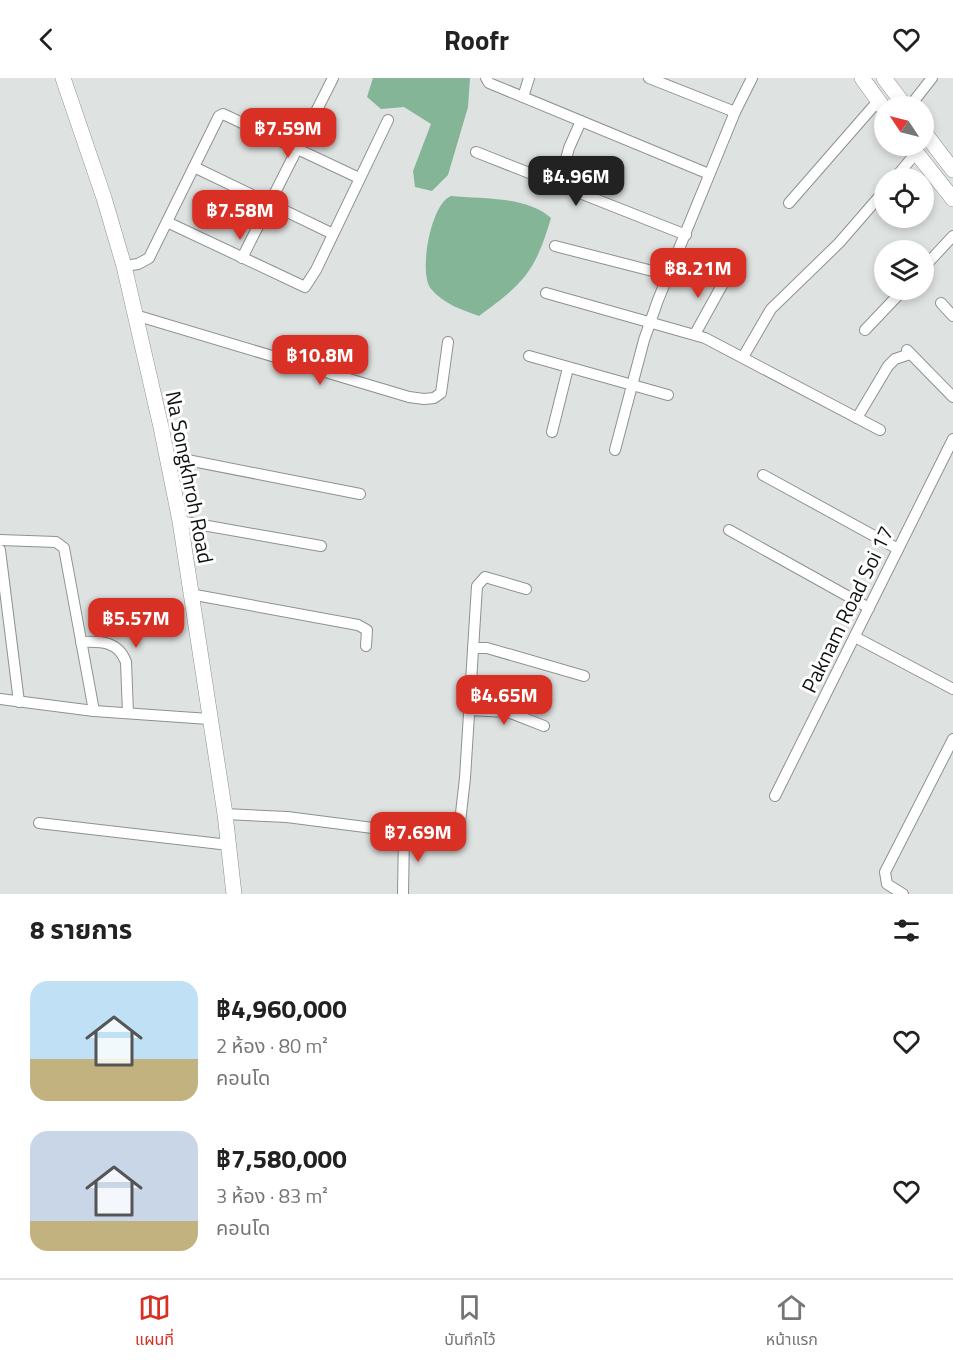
<!DOCTYPE html>
<html lang="th">
<meta charset="utf-8">
<style>
body{margin:0;font-family:"Titillium Web","Noto Sans Thai",sans-serif;background:#f2f2f2;color:#222;height:100vh;display:flex;flex-direction:column;font-size:22px;white-space:nowrap}
*{box-sizing:border-box;margin:0}
p{font-size:20px;color:#767676}
.icon{flex:none;width:33px;height:33px;fill:none;stroke:currentColor;stroke-width:2;stroke-linecap:round;stroke-linejoin:round}
.map{position:relative;height:816px;overflow:hidden}
.sheet{display:flex;flex-direction:column;background:#fff;flex:1}
.sheet>*{flex:none}
.needle{width:39px;rotate:305deg}
.buttons{position:absolute;left:874px;top:18px;display:grid;gap:12px}
.buttons a{display:grid;place-items:center;width:60px;height:60px;border-radius:50%;background:#fff;box-shadow:0 3px 9px #0003;font-size:30px}
.price{position:absolute;translate:-50% -51px;padding:0 14px;border-radius:12px;background:#d93025;color:#fff;font-size:20px;line-height:39px;filter:drop-shadow(0 2px 3px #0008)}
.price::after{content:'';position:absolute;left:50%;top:36px;width:18px;height:14px;margin-left:-9px;background:inherit;clip-path:polygon(0 0,100% 0,50% 100%)}
.price.current{background:#222;color:#fff}
ul{padding:0;list-style:none}
li{display:flex;align-items:center;gap:18px;height:150px;padding:0 30px}
li span{display:grid;place-items:center;flex:none;width:168px;height:120px;border-radius:18px;color:#555}
li>.icon{margin-inline-start:auto}
span .icon{width:72px;height:72px;fill:#fffc;stroke-width:1}
li b{font-size:26px}
h2{display:flex;justify-content:space-between;align-items:center;height:72px;padding:0 30px;font-size:26px}
header{display:flex;justify-content:space-between;align-items:center;height:78px;padding:0 30px;background:#fff;font-size:27px;font-weight:700}
.menu{display:flex;justify-content:space-around;align-items:center;height:84px;border-top:2px solid #e0e0e0;background:#fff;font-size:16px;color:#767676}
.menu a{display:grid;justify-items:center;gap:3px}
.menu .current{color:#d93025}
.map>svg:first-child{display:block}
.forest{fill:#84b597}
.lines{fill:none;stroke-linecap:round;stroke-linejoin:round}
.street-casing{stroke:#8e928f;stroke-width:12}
.secondary-casing{stroke:#8e928f;stroke-width:16}
.street{stroke:#fff;stroke-width:10}
.secondary{stroke:#fff;stroke-width:15}
.labels{text-anchor:middle;dominant-baseline:central;stroke-width:6;stroke-linejoin:round;paint-order:stroke}
.street-label{font-size:21px;fill:#0f1110;stroke:#fff}
</style>
<header><svg class="icon" aria-label="back" viewBox="0 0 24 24"><path d="M15 5l-7 7 7 7"/></svg>Roofr<svg class="icon" aria-label="heart" viewBox="0 0 24 24"><path d="M12 20l-8-8c-3-5 5-10 8-4 3-6 11-1 8 4z"/></svg></header>
<div class="map">
<svg width="953" height="816" viewBox="0 0 953 816">
<rect width="100%" height="100%" fill="#dee2e0"/>
<g class="forest">
<polygon points="373,0 470,0 468,29 448,97 432,113 415,109 413,93 431,46 404,29 381,31 367,19"/>
<path d="M451 118C482 121 527 118 551 140 535 194 524 205 479 238 462 232 444 226 431 211 418 195 431 125 451 118Z"/>
</g>
<g class="lines">
<defs>
<g id="street">
<polyline points="486,0 489,5 709,96"/>
<polyline points="649,0 735,34"/>
<polyline points="523,19 529,0"/>
<polyline points="910,28 932,0"/>
<polyline points="476,74 686,157"/>
<polyline points="194,89 333,156"/>
<polyline points="895,100 916,75"/>
<polyline points="559,107 569,70 581,43"/>
<polyline points="789,125 878,23"/>
<polyline points="167,144 305,209 316,192 388,42"/>
<polyline points="555,168 668,197"/>
<polyline points="242,180 333,0"/>
<polyline points="124,188 138,186 149,180 219,38 223,36 359,100"/>
<polyline points="924,189 953,158"/>
<polyline points="546,215 705,260 880,352"/>
<polyline points="941,225 953,238"/>
<polyline points="135,237 409,319 424,321 434,320 441,315 448,264"/>
<polyline points="865,252 903,212"/>
<polyline points="695,256 726,200"/>
<polyline points="907,272 953,319"/>
<polyline points="529,278 668,317"/>
<polyline points="743,279 771,231 839,165 885,112"/>
<polyline points="857,340 888,288 895,281 910,276"/>
<polyline points="552,354 568,290"/>
<polyline points="615,372 644,262 658,222 735,34 752,0"/>
<polyline points="167,378 360,416"/>
<polyline points="763,397 898,471"/>
<polyline points="180,443 321,468"/>
<polyline points="729,452 869,530"/>
<polyline points="0,462 56,464 64,470 94,633"/>
<polyline points="0,472 19,624"/>
<polyline points="190,516 358,547 367,552 366,568"/>
<polyline points="855,559 953,611"/>
<path d="M81 564C101 563 118 563 126 584L128 635"/>
<polyline points="473,570 487,570 584,598"/>
<polyline points="0,621 94,633 209,641"/>
<polyline points="469,632 508,634 544,648"/>
<polyline points="775,718 953,361"/>
<polyline points="225,736 287,739 404,754 442,756 455,752 460,744 465,700 477,508 485,499 526,511"/>
<polyline points="39,745 229,767"/>
<polyline points="403,816 404,754"/>
<polyline points="903,816 887,806 885,794 953,661"/>
</g>
<g id="secondary">
<polyline points="63,0 104,120 124,188 161,349 180,443 225,736 234,816"/>
<polyline points="862,0 885,32"/>
<polyline points="884,0 905,28"/>
<polyline points="924,54 953,92"/>
<polyline points="911,68 953,121"/>
</g>
</defs>
<use href="#street" class="street-casing"/>
<use href="#secondary" class="secondary-casing"/>
<use href="#street" class="street"/>
<use href="#secondary" class="secondary"/>
</g>
<g class="labels">
<g class="street-label">
<text transform="translate(190 399) rotate(79)">Na Songkhroh Road</text>
<text transform="translate(847 531) rotate(-64)">Paknam Road Soi 17</text>
</g>
</g>
</svg>
<div class="buttons">
<a><svg class="needle" viewBox="-14 -14 28 28"><path d="M0-13l5 13h-10z" fill="#e53935"/><path d="M0 13l5-13h-10z" fill="#767676"/></svg></a>
<a><svg class="icon" aria-label="locate" viewBox="0 0 24 24"><circle cx="12" cy="12" r="6"/><path d="M12 2v4M12 18v4M2 12h4M18 12h4"/></svg></a>
<a><svg class="icon" aria-label="layers" viewBox="0 0 24 24"><path d="M12 4l9 5-9 5-9-5zM3 14l9 5 9-5"/></svg></a>
</div>
<b class="price" style="left:288px;top:81px">฿7.59M</b>
<b class="price current" style="left:576px;top:129px">฿4.96M</b>
<b class="price" style="left:240px;top:163px">฿7.58M</b>
<b class="price" style="left:698px;top:221px">฿8.21M</b>
<b class="price" style="left:320px;top:308px">฿10.8M</b>
<b class="price" style="left:136px;top:571px">฿5.57M</b>
<b class="price" style="left:504px;top:648px">฿4.65M</b>
<b class="price" style="left:418px;top:785px">฿7.69M</b>
</div>
<section class="sheet">
<h2>8 รายการ<svg class="icon" aria-label="filters" viewBox="0 0 24 24"><path d="M4 7h16M4 17h16"/><circle cx="9" cy="7" r="2"/><circle cx="15" cy="17" r="2"/></svg></h2>
<ul>
<li><span style="background:linear-gradient(#bfe0f5 65%,#c2b280 0)"><svg class="icon" aria-label="home" viewBox="0 0 24 24"><path d="M3 11l9-7 9 7M6 9v11h12V9"/></svg></span><div><b>฿4,960,000</b><p>2 ห้อง · 80 m²</p><p>คอนโด</p></div><svg class="icon" aria-label="heart" viewBox="0 0 24 24"><path d="M12 20l-8-8c-3-5 5-10 8-4 3-6 11-1 8 4z"/></svg></li>
<li><span style="background:linear-gradient(#c9d6e8 75%,#c2b280 0)"><svg class="icon" aria-label="home" viewBox="0 0 24 24"><path d="M3 11l9-7 9 7M6 9v11h12V9"/></svg></span><div><b>฿7,580,000</b><p>3 ห้อง · 83 m²</p><p>คอนโด</p></div><svg class="icon" aria-label="heart" viewBox="0 0 24 24"><path d="M12 20l-8-8c-3-5 5-10 8-4 3-6 11-1 8 4z"/></svg></li>
</ul>
</section>
<nav class="menu">
<a class="current"><svg class="icon" aria-label="map" viewBox="0 0 24 24"><path d="M3 6l6-2 6 2 6-2v14l-6 2-6-2-6 2zM9 4v14M15 6v14"/></svg>แผนที่</a>
<a><svg class="icon" aria-label="saved" viewBox="0 0 24 24"><path d="M7 4h10v16l-5-4-5 4z"/></svg>บันทึกไว้</a>
<a><svg class="icon" aria-label="home" viewBox="0 0 24 24"><path d="M3 11l9-7 9 7M6 9v11h12V9"/></svg>หน้าแรก</a>
</nav>
